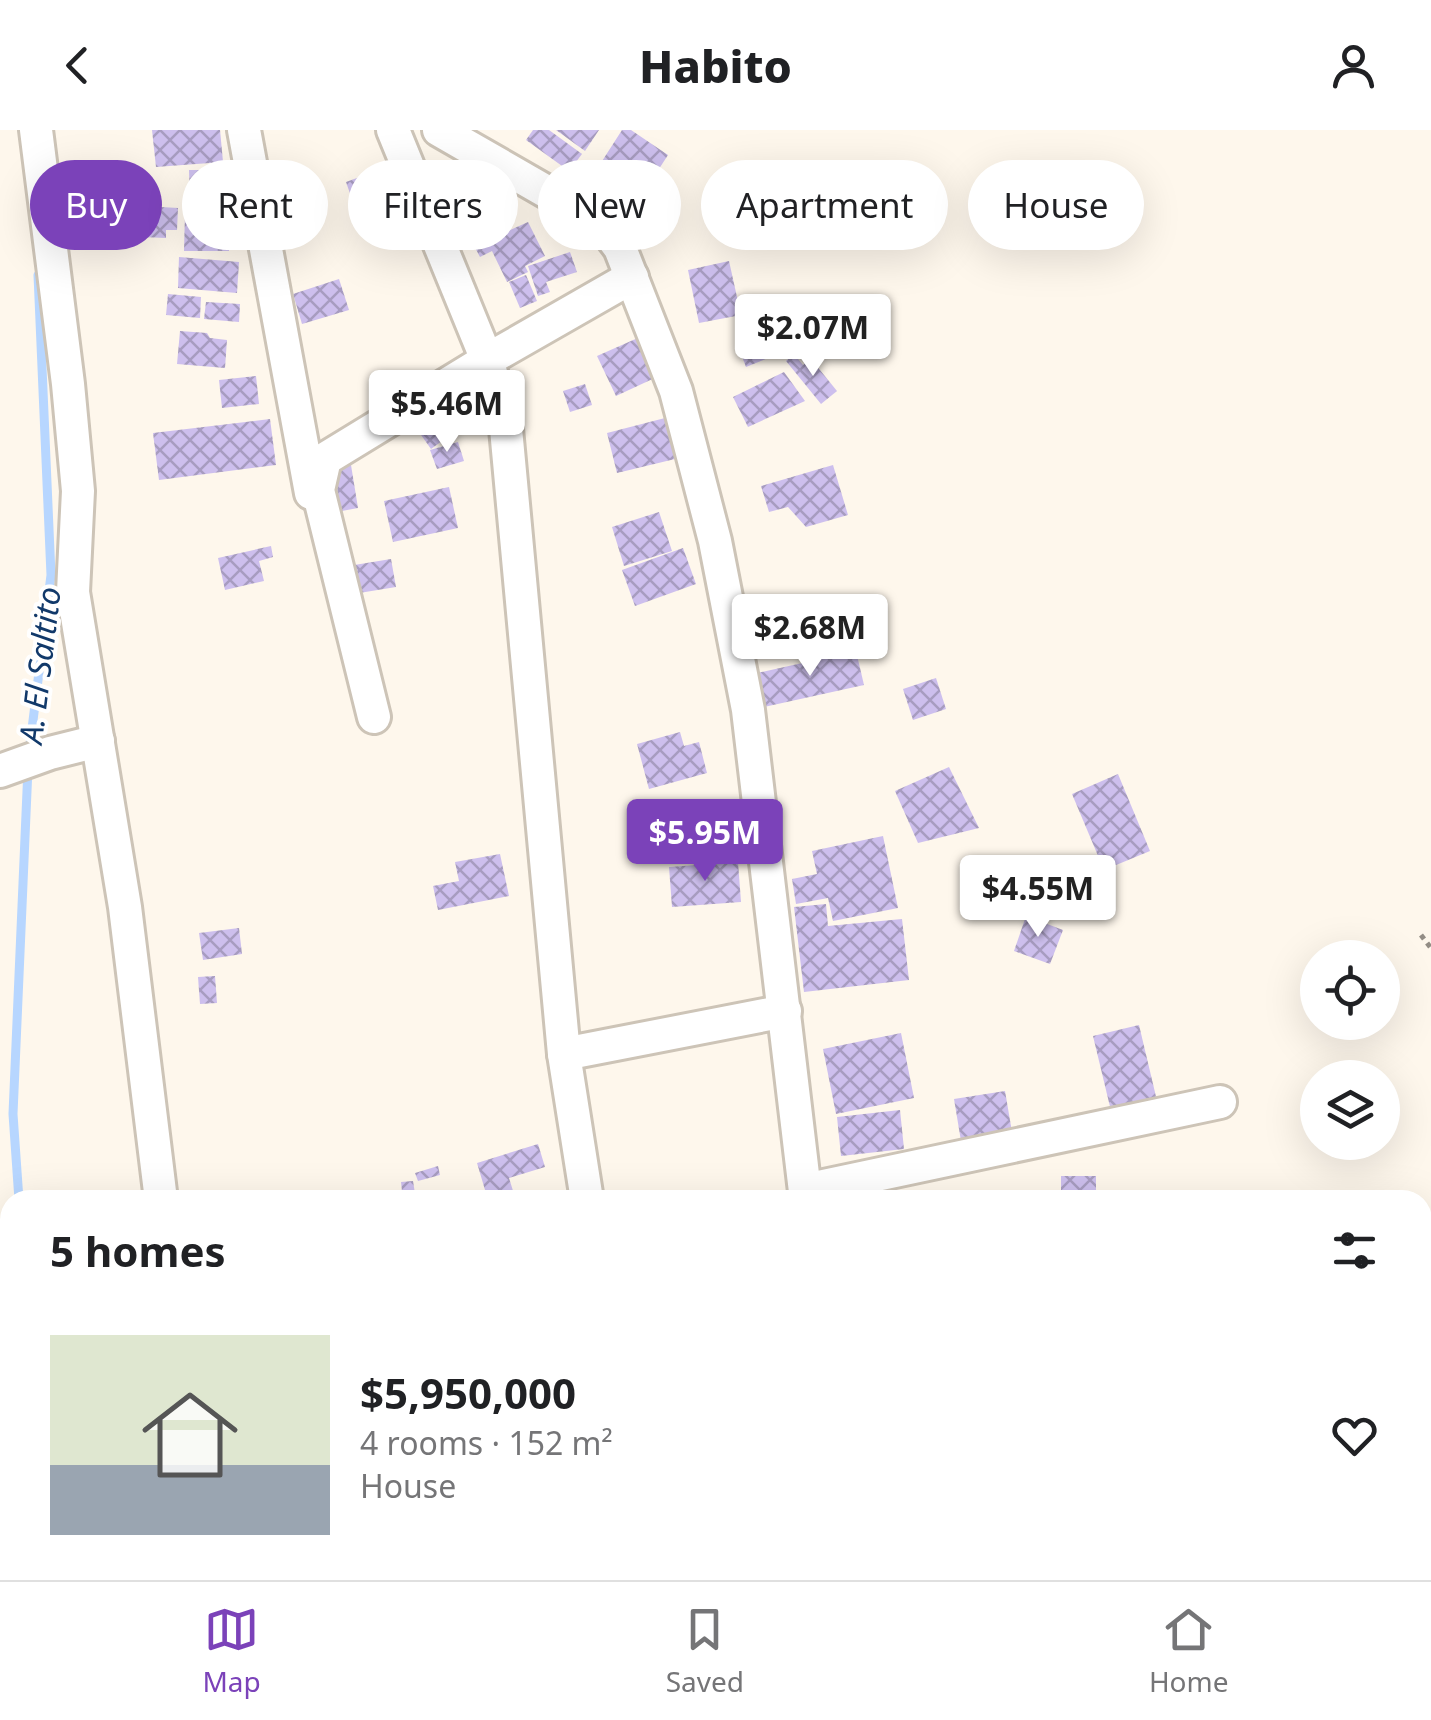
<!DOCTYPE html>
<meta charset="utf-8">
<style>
body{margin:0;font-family:"Noto Sans",sans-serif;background:#f6f6f6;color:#202124;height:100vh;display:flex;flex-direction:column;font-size:38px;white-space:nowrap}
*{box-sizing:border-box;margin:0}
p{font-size:32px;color:#757577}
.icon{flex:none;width:55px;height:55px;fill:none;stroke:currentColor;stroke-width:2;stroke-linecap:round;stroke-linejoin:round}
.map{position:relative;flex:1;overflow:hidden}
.panel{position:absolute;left:0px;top:1060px;width:1432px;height:390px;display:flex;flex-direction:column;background:#fff;border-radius:30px 30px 0 0;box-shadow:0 10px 40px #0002}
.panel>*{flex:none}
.top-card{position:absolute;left:30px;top:30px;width:1372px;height:90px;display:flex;gap:20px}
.buttons{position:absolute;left:1300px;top:810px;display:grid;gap:20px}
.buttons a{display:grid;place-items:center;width:100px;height:100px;border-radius:50%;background:#fff;box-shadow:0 10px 40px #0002;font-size:50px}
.price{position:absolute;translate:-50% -85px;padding:0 22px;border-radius:10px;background:#fff;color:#222;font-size:32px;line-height:65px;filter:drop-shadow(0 2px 5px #0008)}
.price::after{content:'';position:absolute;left:50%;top:60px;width:30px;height:22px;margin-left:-15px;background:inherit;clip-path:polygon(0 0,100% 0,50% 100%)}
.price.on{background:#7b42b9;color:#fff}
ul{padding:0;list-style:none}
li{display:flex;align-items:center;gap:30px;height:250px;padding:0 50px}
li span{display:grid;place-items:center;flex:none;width:280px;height:200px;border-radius:0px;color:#555}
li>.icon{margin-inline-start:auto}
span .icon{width:120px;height:120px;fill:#fffc;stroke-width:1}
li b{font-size:42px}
h2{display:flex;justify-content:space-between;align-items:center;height:120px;padding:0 50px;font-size:42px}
.tag{padding:0 35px;border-radius:45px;background:#fff;box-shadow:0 10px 40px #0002;font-size:35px;line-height:90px}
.tag.on{background:#7b42b9;color:#fff}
header{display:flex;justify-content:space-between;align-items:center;height:130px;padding:0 50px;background:#fff;font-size:45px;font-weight:800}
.dock{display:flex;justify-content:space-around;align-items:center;height:140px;border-top:2px solid #e0e0e0;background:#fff;font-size:28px;color:#757577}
.dock a{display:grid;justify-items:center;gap:5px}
.dock .on{color:#7b42b9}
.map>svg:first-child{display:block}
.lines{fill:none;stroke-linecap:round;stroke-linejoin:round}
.stream{stroke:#b7d6ff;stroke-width:9}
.building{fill:url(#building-cross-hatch)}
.street-casing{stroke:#cdc4b7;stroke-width:38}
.path{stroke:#938d85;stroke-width:5;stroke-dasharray:5 5;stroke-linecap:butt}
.street{stroke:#fff;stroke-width:32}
.labels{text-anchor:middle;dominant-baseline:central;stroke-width:8;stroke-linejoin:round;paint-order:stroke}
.water-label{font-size:32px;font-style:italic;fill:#11396a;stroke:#fff}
</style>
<header><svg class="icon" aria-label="back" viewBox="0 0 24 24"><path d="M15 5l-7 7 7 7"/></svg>Habito<svg class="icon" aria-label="person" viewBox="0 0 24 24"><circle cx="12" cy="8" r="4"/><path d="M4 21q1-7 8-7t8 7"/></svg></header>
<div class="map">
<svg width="1431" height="1450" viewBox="0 0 1431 1450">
<defs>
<pattern id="building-cross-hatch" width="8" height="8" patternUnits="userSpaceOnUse" patternTransform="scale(2.5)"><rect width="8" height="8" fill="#cdbfed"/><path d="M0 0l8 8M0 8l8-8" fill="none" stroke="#a79cc0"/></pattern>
</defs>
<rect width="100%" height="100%" fill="#fef7ec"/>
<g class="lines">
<g class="stream">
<polyline points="29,623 51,445 38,145"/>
<polyline points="19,1070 13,984 28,638"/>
<polyline points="78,1440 81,1450"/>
</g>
</g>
<g class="building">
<polygon points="152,0 220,0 223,32 156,37"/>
<polygon points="533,0 549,0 582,24 569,41 526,10"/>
<polygon points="556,0 599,0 585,21"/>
<polygon points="622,0 631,0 668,25 642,65 635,61 625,77 588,53"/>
<polygon points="384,38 392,60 354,75 346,52"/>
<polygon points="189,40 227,40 227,67 190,68"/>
<polygon points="397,66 405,86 360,102 353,81"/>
<polygon points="144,76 178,78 177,100 166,100 166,108 142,107"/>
<polygon points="185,83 230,83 229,121 184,121"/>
<polygon points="501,87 508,101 528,92 545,126 525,136 528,142 507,152 492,121 480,127 468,104"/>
<polygon points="570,122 577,142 546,152 550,162 538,166 528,136"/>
<polygon points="179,127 239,132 237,163 178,158"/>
<polygon points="729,131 741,185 699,193 688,140"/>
<polygon points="526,145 537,171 520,178 509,152"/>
<polygon points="339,149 349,180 302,194 293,164"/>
<polygon points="168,164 201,167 200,188 166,185"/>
<polygon points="206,172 240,174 239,192 204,189"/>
<polygon points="180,201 207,203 210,208 227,210 225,238 177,234"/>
<polygon points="770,204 778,224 746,237 738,216"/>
<polygon points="640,207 659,246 616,266 597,226"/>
<polygon points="794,224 803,235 811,229 837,261 821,274 786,231"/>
<polygon points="784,242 805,271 748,297 733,267"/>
<polygon points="256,246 259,274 222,278 219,250"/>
<polygon points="585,254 592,275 570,282 563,261"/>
<polygon points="441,286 453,303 431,319 419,302"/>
<polygon points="665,288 675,329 617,343 607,303"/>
<polygon points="270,289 276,335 159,350 153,303"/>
<polygon points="458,312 464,331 437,339 430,320"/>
<polygon points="351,335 358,378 331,383 323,340"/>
<polygon points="833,335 848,385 806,397 788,377 769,382 761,356"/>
<polygon points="449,357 458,398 393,412 384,371"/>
<polygon points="659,382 672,421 624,436 612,397"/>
<polygon points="271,416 273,427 259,431 264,451 225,460 218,428"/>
<polygon points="683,418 696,454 635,476 622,440"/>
<polygon points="391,429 396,457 347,465 342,437"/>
<polygon points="856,521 864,555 764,577 757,543"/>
<polygon points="936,548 946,579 913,590 903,559"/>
<polygon points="680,602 684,616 699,612 707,643 649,659 637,614"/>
<polygon points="949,637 979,698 918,713 895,661"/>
<polygon points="1118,644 1150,721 1104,740 1072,664"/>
<polygon points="883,706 898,778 833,791 828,768 796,774 792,749 817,744 812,721"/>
<polygon points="500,724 509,766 438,780 433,756 459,751 455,732"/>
<polygon points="738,732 741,772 672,777 669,737"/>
<polygon points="826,774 828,796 902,789 909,850 804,862 794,777"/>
<polygon points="1026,786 1063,800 1050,834 1014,821"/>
<polygon points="239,798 242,824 203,830 199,803"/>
<polygon points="215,846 217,873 200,874 198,847"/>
<polygon points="1139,895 1158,975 1112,985 1093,906"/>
<polygon points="901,903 914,968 836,984 823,919"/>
<polygon points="1005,961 1012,1002 961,1011 954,969"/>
<polygon points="900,980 904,1019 841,1026 837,987"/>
<polygon points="538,1014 545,1037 509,1048 514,1064 488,1070 477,1033"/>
<polygon points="438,1036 440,1045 418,1051 415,1043"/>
<rect x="1061" y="1046" width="35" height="24"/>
<polygon points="413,1051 416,1070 403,1070 401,1052"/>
</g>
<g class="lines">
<defs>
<g id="street">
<polyline points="36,0 68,254 78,361 73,462 125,777 161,1070"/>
<polyline points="244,0 311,363"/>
<polyline points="393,0 487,230 505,288 564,924 587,1070"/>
<polyline points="439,0 587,85 608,102 620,118 676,261 715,411 748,580 806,1070"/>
<polyline points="374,587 318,360 325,329 487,230 632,147"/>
<polyline points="0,641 50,623 98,611"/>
<polyline points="564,924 785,881"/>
<polyline points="805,1060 1220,972"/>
<polyline points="209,1440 211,1450"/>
<polyline points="640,1440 651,1450"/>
<polyline points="865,1440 867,1450"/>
<polyline points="129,1450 130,1440"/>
</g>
</defs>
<use href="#street" class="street-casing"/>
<g class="path">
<polyline points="1421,805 1431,818"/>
<polyline points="406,1440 406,1450"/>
</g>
<use href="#street" class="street"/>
</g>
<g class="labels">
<g class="water-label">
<text transform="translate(39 535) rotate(-83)">A. El Saltito</text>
</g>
</g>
</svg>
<div class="buttons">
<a><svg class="icon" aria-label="locate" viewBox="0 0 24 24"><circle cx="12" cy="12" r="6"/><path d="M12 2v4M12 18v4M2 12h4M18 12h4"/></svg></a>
<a><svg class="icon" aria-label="layers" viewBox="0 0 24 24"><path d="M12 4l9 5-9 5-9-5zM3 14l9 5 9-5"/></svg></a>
</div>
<b class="price" style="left:813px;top:249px">$2.07M</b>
<b class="price" style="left:447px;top:325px">$5.46M</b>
<b class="price" style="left:810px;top:549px">$2.68M</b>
<b class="price on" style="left:705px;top:754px">$5.95M</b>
<b class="price" style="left:1038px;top:810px">$4.55M</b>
<div class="top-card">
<a class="tag on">Buy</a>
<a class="tag">Rent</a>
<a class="tag">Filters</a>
<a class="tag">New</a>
<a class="tag">Apartment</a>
<a class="tag">House</a>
</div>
<section class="panel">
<h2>5 homes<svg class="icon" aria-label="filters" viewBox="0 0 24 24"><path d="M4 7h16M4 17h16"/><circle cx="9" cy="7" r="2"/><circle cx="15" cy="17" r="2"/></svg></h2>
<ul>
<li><span style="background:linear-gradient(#dfe7d0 65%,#9aa5b1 0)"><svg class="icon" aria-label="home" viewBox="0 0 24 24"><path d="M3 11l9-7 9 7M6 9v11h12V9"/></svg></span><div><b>$5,950,000</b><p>4 rooms · 152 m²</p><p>House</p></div><svg class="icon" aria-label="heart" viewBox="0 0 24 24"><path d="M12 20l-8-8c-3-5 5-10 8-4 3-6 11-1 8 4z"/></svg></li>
</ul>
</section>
</div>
<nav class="dock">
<a class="on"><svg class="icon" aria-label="map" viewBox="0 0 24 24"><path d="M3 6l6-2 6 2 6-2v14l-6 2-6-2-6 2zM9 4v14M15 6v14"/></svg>Map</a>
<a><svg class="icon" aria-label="saved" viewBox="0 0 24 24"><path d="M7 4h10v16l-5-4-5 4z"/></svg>Saved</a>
<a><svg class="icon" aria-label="home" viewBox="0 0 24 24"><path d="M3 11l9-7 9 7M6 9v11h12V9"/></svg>Home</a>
</nav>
